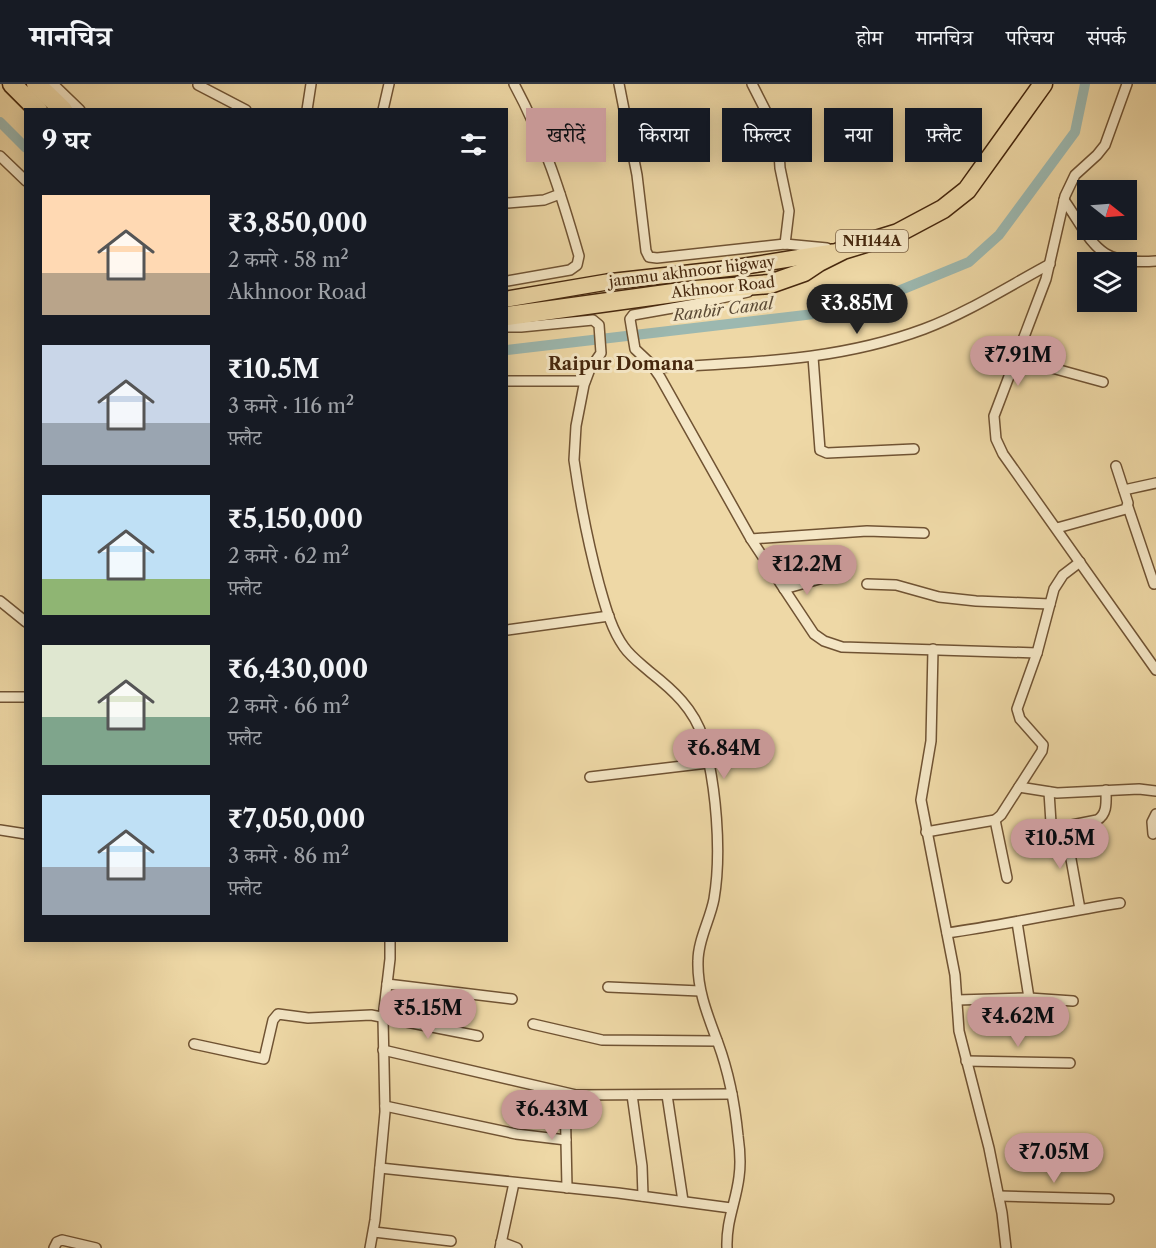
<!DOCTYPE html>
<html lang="hi">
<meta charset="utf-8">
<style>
body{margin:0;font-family:"Libre Caslon Text","Noto Serif Devanagari",serif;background:#242831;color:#f1f3f6;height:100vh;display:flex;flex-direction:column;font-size:22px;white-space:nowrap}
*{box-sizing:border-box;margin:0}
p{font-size:20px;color:#9ea1a6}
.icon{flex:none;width:33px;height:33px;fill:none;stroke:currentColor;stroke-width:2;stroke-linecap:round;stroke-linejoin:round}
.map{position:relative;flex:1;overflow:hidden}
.drawer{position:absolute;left:24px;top:24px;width:484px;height:834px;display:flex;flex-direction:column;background:#171b24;border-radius:0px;box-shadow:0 3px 15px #0003}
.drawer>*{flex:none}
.top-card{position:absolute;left:526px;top:24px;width:538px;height:54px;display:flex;gap:12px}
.needle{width:39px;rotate:107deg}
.fabs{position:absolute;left:1077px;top:96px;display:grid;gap:12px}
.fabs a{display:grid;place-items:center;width:60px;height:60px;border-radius:0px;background:#171b24;box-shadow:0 3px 15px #0003;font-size:30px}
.price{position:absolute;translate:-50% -51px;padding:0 14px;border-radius:21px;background:#c59692;color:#111;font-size:20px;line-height:39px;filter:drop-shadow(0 2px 3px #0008)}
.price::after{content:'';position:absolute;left:50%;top:36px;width:18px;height:14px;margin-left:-9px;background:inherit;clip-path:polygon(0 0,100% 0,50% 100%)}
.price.current{background:#222;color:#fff}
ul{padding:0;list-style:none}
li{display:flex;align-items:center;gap:18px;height:150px;padding:0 18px}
li span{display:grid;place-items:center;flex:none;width:168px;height:120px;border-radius:0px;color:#555}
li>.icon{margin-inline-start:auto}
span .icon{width:72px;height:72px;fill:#fffc;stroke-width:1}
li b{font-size:26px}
h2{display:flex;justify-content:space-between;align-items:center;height:72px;padding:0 18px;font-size:26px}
.pill{padding:0 21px;border-radius:0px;background:#171b24;box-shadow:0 3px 15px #0003;font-size:21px;line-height:54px}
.pill.current{background:#c59692;color:#111}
header{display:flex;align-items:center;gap:36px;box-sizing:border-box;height:84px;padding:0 30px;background:#171b24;border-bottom:2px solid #363941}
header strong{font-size:28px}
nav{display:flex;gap:33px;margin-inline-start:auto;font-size:21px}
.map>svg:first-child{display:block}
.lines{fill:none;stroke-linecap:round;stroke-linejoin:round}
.canal{stroke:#9cb8b0;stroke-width:10}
.street-casing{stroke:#705333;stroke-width:12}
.primary-casing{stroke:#46270d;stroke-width:18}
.highway-casing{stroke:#46270d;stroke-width:21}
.street{stroke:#f4e6c5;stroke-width:9}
.primary{stroke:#eed8a6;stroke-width:15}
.highway{stroke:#eed8a6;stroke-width:18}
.labels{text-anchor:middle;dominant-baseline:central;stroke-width:6;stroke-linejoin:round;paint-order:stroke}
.shield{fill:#f4e6c5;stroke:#7a6044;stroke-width:1.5}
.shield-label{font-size:14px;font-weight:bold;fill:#46270d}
.street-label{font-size:15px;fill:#46270d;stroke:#f4e6c5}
.water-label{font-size:16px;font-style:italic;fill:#5c4b36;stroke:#f4e6c5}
.quarter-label{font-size:18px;font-weight:bold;fill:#46270d;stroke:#f4e6c5}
</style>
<header>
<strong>मानचित्र</strong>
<nav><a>होम</a><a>मानचित्र</a><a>परिचय</a><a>संपर्क</a></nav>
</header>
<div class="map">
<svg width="1156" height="1164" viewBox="0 0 1156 1164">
<rect width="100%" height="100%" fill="#eed8a6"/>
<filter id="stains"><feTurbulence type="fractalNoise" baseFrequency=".00333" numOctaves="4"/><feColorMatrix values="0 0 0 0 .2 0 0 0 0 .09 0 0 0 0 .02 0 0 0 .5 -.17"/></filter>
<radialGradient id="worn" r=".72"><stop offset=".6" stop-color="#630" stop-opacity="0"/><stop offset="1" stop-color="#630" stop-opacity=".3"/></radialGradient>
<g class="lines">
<g class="canal">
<polyline points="0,38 26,64"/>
<polyline points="507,266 814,230 891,210 969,178 999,151 1075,48 1085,0"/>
</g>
<defs>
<g id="street">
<polyline points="53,0 80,26"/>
<polyline points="619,0 637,91 646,167 649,173 657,174 785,160 827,164"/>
<polyline points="752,0 778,51 780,84 789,127 785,160"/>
<polyline points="1127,0 1105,61 1097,71 1075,91 1065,112 1046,195 994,332 996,355 1003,370 1156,586"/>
<polyline points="198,1 246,26"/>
<polyline points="307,26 311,0"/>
<polyline points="383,26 389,0"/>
<polyline points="0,72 26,97"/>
<path d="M1064 116C1094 159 1096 182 1156 177"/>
<polyline points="507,119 544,116 560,110"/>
<path d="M507 197 570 186 577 181 579 172C562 113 544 55 514 0"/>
<polyline points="748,208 695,220 633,231 630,235 635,265 651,280 660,293 751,455 814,550 824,557 842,563 1037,569"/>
<path d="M507 243H521L593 236 599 241 601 269 590 285 584 301 576 342 574 376C580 418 588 459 599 500 605 521 611 545 624 563 631 573 641 580 650 588 673 606 694 625 703 654 716 700 722 768 714 815 710 836 698 856 698 877 697 906 708 932 718 959 729 989 735 1021 738 1052 740 1066 741 1079 739 1093 736 1118 726 1137 727 1164"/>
<polyline points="813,273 820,366 827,369 914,365"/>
<polyline points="1016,274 1103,298"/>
<path d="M655 284C748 278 835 278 924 245 967 229 1009 202 1050 180"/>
<polyline points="507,297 585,297"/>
<polyline points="1124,406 1156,399"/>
<polyline points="1128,423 1154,500"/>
<polyline points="1057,444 1126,425 1128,419 1116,382"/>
<polyline points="751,455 867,447 924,449"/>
<polyline points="867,500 896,501 939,513 976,517 1050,520"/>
<polyline points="784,505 823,494"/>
<polyline points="0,517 26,538"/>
<polyline points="507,546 609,532"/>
<polyline points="933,565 931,657 921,716 955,891 959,947 989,1064 1002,1129 1006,1164"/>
<polyline points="0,613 26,613"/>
<polyline points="590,693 708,679"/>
<polyline points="1019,703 1057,709 1139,705 1156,707"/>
<path d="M1049 708 1051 739 1053 743 1057 744 1097 736C1108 730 1106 717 1106 706"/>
<polyline points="995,736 1007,794"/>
<polyline points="1065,742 1080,825"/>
<polyline points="0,746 26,750"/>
<polyline points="926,748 995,736 1001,731 1042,667 1043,661 1020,635 1017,625 1037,569 1054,505 1063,491 1080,478"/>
<polyline points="1153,750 1152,738 1156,730"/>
<polyline points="1017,838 1029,914"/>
<path d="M947 849C1005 841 1062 828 1120 819"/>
<polyline points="387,900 512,915"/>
<polyline points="608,903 700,907"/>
<polyline points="957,916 1029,914 1073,917"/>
<polyline points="533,940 602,956 717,957"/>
<polyline points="194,960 264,975 273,936 278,930 308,934 371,931 478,952"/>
<polyline points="383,966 576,1011 732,1010"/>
<polyline points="966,977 1070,979"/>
<polyline points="565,1010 567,1104"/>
<polyline points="632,1011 642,1082 643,1112"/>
<polyline points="667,1011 683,1117"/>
<polyline points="385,1022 516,1050 566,1056"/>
<polyline points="380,1084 618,1109 731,1124"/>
<polyline points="999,1112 1109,1115"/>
<polyline points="374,1148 451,1157"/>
<polyline points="501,1158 517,1164"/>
<polyline points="54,1164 57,1158 62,1156 96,1164"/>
<polyline points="370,1164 375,1136 385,1028 383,934 390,875 390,856"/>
<polyline points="500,1164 514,1099"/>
</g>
<polyline id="primary" points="507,215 607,198 733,184 833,168"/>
<g id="highway">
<polyline points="12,0 38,26"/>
<polyline points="36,0 63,26"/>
<polyline points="507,232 695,206 770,200 804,188 819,178 843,166 898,149 943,125 967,106 1043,0"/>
</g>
</defs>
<use href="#street" class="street-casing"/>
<use href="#primary" class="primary-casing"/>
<use href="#highway" class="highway-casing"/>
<use href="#street" class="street"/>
<use href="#primary" class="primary"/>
<use href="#highway" class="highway"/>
</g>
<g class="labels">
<rect class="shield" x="836" y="146" width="72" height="22" rx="4.5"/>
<g class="shield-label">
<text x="872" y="157">NH144A</text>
</g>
<g class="street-label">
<text transform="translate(692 187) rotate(-7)">jammu akhnoor higway</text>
<text transform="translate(723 203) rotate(-6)">Akhnoor Road</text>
</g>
<g class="water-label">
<text transform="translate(723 225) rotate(-7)">Ranbir Canal</text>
</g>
<g class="quarter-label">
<text x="621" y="280">Raipur Domana</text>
</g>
</g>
<rect width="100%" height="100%" filter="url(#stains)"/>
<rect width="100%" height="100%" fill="url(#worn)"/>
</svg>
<div class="fabs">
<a><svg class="needle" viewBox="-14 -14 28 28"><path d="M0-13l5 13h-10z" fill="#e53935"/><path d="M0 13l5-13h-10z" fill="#9ea1a6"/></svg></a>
<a><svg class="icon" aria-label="layers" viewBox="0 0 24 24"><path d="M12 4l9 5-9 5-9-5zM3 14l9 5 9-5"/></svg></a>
</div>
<b class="price current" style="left:857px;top:251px">₹3.85M</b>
<b class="price" style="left:1018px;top:303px">₹7.91M</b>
<b class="price" style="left:807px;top:512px">₹12.2M</b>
<b class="price" style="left:724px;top:696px">₹6.84M</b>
<b class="price" style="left:1060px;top:786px">₹10.5M</b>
<b class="price" style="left:428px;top:956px">₹5.15M</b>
<b class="price" style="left:1018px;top:964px">₹4.62M</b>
<b class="price" style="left:552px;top:1057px">₹6.43M</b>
<b class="price" style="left:1054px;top:1100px">₹7.05M</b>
<div class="top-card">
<a class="pill current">खरीदें</a>
<a class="pill">किराया</a>
<a class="pill">फ़िल्टर</a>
<a class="pill">नया</a>
<a class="pill">फ़्लैट</a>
</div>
<section class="drawer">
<h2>9 घर<svg class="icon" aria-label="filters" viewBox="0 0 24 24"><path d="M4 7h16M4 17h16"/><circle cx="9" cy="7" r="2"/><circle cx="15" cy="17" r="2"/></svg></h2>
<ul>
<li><span style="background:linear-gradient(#ffd9b3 65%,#b9a48a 0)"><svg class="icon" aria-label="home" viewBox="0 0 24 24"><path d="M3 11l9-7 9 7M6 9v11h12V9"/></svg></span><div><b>₹3,850,000</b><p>2 कमरे · 58 m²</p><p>Akhnoor Road</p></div></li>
<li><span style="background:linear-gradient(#c9d6e8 65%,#9aa5b1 0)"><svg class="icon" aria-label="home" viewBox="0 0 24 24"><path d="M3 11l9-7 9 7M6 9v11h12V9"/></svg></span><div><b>₹10.5M</b><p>3 कमरे · 116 m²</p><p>फ़्लैट</p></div></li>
<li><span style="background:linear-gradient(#bfe0f5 70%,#8fb573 0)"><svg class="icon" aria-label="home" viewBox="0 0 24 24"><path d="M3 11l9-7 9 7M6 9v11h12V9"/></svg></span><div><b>₹5,150,000</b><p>2 कमरे · 62 m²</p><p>फ़्लैट</p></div></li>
<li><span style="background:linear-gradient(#dfe7d0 60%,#7fa58c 0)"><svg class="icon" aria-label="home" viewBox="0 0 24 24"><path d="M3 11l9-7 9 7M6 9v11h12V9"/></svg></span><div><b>₹6,430,000</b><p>2 कमरे · 66 m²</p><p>फ़्लैट</p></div></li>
<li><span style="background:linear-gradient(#bfe0f5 60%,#9aa5b1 0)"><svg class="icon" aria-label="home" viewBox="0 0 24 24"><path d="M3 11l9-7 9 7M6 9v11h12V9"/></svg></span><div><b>₹7,050,000</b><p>3 कमरे · 86 m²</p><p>फ़्लैट</p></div></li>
</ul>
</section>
</div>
